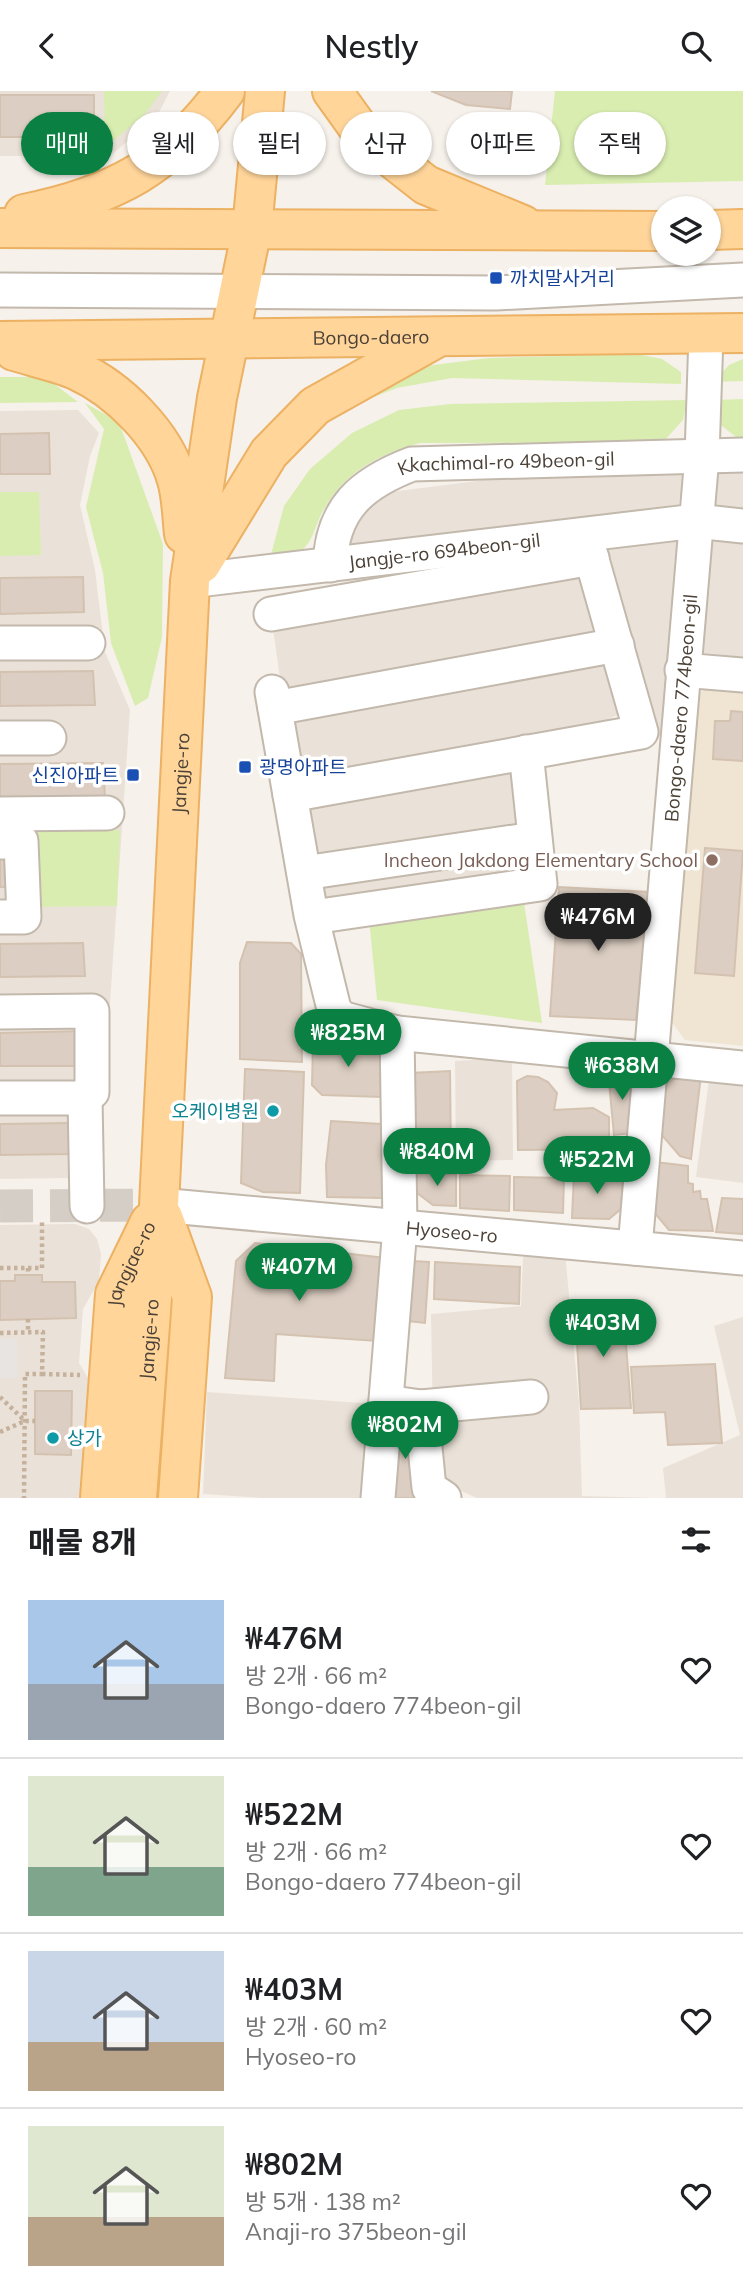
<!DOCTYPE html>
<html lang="ko">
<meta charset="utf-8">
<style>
body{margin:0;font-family:Mulish,"Noto Sans KR",sans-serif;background:#f6f6f6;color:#202124;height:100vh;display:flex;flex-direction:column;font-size:26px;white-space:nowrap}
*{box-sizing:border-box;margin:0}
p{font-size:23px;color:#757577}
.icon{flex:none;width:38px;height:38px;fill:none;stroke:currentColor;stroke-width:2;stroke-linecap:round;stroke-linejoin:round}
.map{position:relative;height:1407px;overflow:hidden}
.details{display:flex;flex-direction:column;background:#fff;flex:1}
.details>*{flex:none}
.hud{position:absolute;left:21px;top:21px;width:702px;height:63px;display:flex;gap:14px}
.tools{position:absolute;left:651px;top:105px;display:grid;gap:14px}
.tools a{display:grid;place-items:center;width:70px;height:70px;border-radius:50%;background:#fff;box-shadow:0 2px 5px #0004;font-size:35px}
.price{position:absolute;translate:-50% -60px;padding:0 16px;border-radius:24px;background:#0b8043;color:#fff;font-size:23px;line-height:46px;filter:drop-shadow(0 2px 4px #0008)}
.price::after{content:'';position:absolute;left:50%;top:42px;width:21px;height:16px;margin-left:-10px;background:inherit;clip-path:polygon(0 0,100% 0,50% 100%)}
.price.selected{background:#222;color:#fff}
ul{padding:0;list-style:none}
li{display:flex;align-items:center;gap:21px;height:175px;padding:0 28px}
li+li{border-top:2px solid #e0e0e0}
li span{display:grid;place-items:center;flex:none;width:196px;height:140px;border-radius:0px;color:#555}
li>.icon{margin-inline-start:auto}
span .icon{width:84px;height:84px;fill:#fffc;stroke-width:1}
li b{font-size:30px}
h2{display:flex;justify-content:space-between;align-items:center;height:84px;padding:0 28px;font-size:30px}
.chip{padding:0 24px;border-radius:32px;background:#fff;box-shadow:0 2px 5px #0004;font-size:24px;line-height:63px}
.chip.selected{background:#0b8043;color:#fff}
header{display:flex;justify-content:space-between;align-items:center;height:91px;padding:0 28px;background:#fff;font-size:32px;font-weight:600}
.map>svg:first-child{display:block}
.residential{fill:#eae2d8}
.education{fill:#f0e4d3}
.green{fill:#d9edb1}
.parking{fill:#e8e4e2}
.building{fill:#dccec2;stroke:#d4c2b1;stroke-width:2}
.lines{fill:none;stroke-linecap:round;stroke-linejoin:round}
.minor-tunnel{stroke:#d4cec6;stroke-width:33;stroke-dasharray:33 17;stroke-linecap:butt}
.minor-casing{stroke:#c3b8ac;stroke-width:37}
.major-casing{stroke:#ecb162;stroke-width:42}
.path{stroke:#c5b19c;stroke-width:4.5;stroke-dasharray:3.5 3.5;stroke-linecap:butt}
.minor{stroke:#fff;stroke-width:33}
.major{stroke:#ffd59a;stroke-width:38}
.transit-dot{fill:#1a4fb4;stroke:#fff;stroke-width:2.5}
.education-dot{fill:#8d6e63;stroke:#fff;stroke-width:2.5}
.culture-dot{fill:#0f9aa8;stroke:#fff;stroke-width:2.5}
.labels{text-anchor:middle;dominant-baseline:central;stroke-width:7;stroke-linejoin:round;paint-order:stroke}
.transit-label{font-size:19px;fill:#164399;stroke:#fff;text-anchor:start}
.street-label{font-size:19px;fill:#4b4137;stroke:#fff}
.education-label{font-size:19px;fill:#785e54;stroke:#fff;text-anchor:end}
.culture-label{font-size:19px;fill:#0d838f;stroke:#fff;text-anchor:end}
</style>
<header><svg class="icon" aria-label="back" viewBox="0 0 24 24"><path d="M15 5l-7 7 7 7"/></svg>Nestly<svg class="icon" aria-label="search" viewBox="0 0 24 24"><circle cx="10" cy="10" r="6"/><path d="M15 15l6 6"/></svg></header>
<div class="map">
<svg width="743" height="1407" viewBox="0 0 743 1407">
<rect width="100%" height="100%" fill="#f6f1ea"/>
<g class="residential">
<polygon points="0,0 170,0 157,25 110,65 0,65"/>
<polygon points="78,319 99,342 90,365 80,414 95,479 105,561 130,619 99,1073 69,1087 0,1088 0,320"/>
<polygon points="743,371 743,418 710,415 714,372"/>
<polygon points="555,380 685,382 678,416 354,459 347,443 375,403"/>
<polygon points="678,446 663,646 654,645 603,455"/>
<polygon points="708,450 743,453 743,566 697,561"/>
<polygon points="592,467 635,617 527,661 540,793 313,826 271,523"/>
<polygon points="512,967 513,1069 456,1070 455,970"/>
<polygon points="709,989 743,993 743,1092 696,1086"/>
<polygon points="75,1133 89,1138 97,1148 101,1163 99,1190 83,1218 79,1272 95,1299 87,1407 0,1407 0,1134"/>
<polygon points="565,1161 579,1312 582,1405 655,1407 477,1407 434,1388 431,1223 521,1215 523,1166"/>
<polygon points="743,1226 743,1407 666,1407 663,1377 740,1344 714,1235"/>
<polygon points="207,1301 375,1313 369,1407 263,1407 203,1403"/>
</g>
<polygon class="education" points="710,594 743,597 743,955 685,949 671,930 692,608"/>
<g class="green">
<polygon points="104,0 162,0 145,23 105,57"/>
<polygon points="555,0 743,0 743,90 545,94"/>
<polygon points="637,263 662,268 681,281 681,293 452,287 397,297 334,321 417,276 489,267"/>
<polygon points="743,268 743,290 713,291 729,274"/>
<polygon points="0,286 45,286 78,311 0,312"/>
<polygon points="743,308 743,349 740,349 717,331 717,309"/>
<path d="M687 309 683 329 663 351 420 352C385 362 357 374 334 403 305 439 324 462 269 471L284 415 310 378 352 342 399 319 450 313Z"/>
<polygon points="85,312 119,331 163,453 162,546 148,607 135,615 111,552 103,482 86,416 104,338"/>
<polygon points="0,401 39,401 41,464 0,465"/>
<polygon points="37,738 120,739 117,815 40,816"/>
<polygon points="522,798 542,932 377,909 369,828"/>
</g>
<polygon class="parking" points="0,1248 17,1248 17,1286 0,1287"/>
<g class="building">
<polygon points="431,0 512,0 510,18 466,14"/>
<rect x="0" y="4" width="94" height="42"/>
<polygon points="49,342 50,383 0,383 0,343"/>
<polygon points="83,486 84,521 0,523 0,487"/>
<polygon points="93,580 95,614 0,615 0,581"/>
<polygon points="731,620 743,621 743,670 713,668 715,630 730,630"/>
<polygon points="103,672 105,707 0,708 0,673"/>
<polygon points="705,757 743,760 734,885 695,882"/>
<polygon points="0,764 10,764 11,796 0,796"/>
<polygon points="559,796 649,801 636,929 550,925"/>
<polygon points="247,851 291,852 301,863 302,971 240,968 240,872"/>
<polygon points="83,852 85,885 0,886 0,853"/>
<polygon points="85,940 85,975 0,975 0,942"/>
<polygon points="313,952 381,952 382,1006 322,1004 312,994"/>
<polygon points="617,977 636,993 632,1042 614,1044 608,980"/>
<polygon points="245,978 304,981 300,1102 263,1101 241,1092"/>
<polygon points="450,980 451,1071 413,1070 410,982"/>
<polygon points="679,984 701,984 691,1068 680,1065 660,1042 661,997"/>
<polygon points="527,985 538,986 548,991 557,1002 554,1019 593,1017 609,1026 609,1058 518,1059 517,990"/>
<polygon points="331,1030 381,1033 382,1107 327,1106 326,1074"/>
<polygon points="69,1032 70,1063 0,1064 0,1033"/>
<polygon points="655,1071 688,1075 688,1092 693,1093 693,1101 700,1100 701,1108 707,1108 713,1140 669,1139 653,1120"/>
<polygon points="415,1082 456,1083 456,1115 433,1114 417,1102"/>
<polygon points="574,1083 623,1085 621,1118 609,1128 572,1127"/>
<polygon points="460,1084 510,1085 509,1120 460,1117"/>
<polygon points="514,1086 564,1087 563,1122 514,1119"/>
<polygon points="722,1107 743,1108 743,1143 716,1141"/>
<polygon points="255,1152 385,1167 377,1250 276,1243 274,1290 225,1287 236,1170"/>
<polygon points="412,1170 429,1171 425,1232 408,1230"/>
<polygon points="435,1171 520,1176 519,1213 434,1208"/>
<polygon points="15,1184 42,1184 42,1191 75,1191 76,1227 0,1229 0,1190 15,1190"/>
<polygon points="623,1215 631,1317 581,1318 575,1219"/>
<polygon points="715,1273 722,1352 668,1354 665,1321 634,1322 631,1276"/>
<polygon points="35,1300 72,1300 71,1364 35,1363"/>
<polygon points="392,1329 419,1332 422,1407 388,1407"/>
</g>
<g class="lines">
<polyline class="minor-tunnel" points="0,1115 159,1114"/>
<defs>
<g id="minor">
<polyline points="0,199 496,202 743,189"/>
<path id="s1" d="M330 474C332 417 362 392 412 373L743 364"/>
<path id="s2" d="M190 490 696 430 743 435"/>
<polyline points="271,523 592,467"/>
<polyline points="0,552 88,552"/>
<polyline points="682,579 743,584"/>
<polyline points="272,601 311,824 334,918 341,927 397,942"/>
<polyline points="275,617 617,554"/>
<polyline points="0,647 49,647"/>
<polyline points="290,704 641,641 585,444"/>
<polyline points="0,723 107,722"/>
<polyline points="0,751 21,750 24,826 0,826"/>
<polyline points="304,782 534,748"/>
<polyline points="313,826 540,793 526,661"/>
<polyline points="0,921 92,920 92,1001 85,1007"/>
<polyline points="0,1007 85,1007 87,1115"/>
<path id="s3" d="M159 1114 743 1167"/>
<path id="s4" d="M635 1157 702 365 706 244"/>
<polyline points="386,1311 421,1316 531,1306"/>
<polyline points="421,1316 429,1397 444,1407"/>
<polyline points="378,1407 400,1136 397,942 743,977"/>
</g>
<g id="major">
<polyline points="332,0 365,46 426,94 523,134"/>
<path d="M24 123C115 105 169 75 225 0"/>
<polyline points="0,137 663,140"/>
<polyline points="709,139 743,138"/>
<path id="s5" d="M0 250 743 242"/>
<path d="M14 260C34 266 57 271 76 279 118 298 164 343 177 389 182 406 182 425 184 443"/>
<polyline points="201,473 269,362 315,315 433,249"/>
<polyline points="163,1126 192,1206 178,1407"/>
<path id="s6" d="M100 1407 115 1203 150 1131"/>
<path id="s7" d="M137 1407 159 1114 190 490 217 307 252 138 265 0"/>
</g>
</defs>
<use href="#minor" class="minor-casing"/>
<use href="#major" class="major-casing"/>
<g class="path">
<polyline points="0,1177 42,1177 42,1128"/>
<polyline points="28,1177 28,1184"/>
<polyline points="28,1228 28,1241"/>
<polyline points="0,1242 43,1241 42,1283 25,1283 24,1407"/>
<polyline points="42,1283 80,1284"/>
<polyline points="0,1306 25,1330 35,1330"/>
<polyline points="0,1341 25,1330"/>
</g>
<use href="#minor" class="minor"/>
<use href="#major" class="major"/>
</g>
<g class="transit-dot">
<rect x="489" y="180" width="14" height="14" rx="3.5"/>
<rect x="238" y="669" width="14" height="14" rx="3.5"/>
<rect x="126" y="677" width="14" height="14" rx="3.5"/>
</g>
<circle class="education-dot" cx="712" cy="769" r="7"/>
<g class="culture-dot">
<circle cx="273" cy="1020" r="7"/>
<circle cx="53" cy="1347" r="7"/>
</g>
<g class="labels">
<g class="transit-label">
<text x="510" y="187">까치말사거리</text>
<text x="259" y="676">광명아파트</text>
<text x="119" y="684" text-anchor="end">신진아파트</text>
</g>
<g class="street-label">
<text stroke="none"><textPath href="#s5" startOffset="371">Bongo-daero</textPath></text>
<text stroke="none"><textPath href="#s1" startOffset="234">Kkachimal-ro 49beon-gil</textPath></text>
<text stroke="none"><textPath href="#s2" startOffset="256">Jangje-ro 694beon-gil</textPath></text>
<text stroke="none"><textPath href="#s4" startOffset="542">Bongo-daero 774beon-gil</textPath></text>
<text stroke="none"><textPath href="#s7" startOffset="726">Jangje-ro</textPath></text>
<text stroke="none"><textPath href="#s3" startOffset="294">Hyoseo-ro</textPath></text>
<text stroke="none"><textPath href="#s6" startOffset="238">Jangjae-ro</textPath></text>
<text stroke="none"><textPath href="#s7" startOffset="159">Jangje-ro</textPath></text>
</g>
<g class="education-label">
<text x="698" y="769">Incheon Jakdong Elementary School</text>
</g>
<g class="culture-label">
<text x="259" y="1020">오케이병원</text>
<text x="67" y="1347" text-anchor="start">상가</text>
</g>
</g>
</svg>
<div class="tools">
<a><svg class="icon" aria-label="layers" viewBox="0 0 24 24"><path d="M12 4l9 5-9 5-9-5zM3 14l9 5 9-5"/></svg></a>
</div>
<b class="price selected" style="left:598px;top:862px">₩476M</b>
<b class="price" style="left:348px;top:978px">₩825M</b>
<b class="price" style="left:622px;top:1011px">₩638M</b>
<b class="price" style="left:437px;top:1097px">₩840M</b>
<b class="price" style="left:597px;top:1105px">₩522M</b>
<b class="price" style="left:299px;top:1212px">₩407M</b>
<b class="price" style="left:603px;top:1268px">₩403M</b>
<b class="price" style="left:405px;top:1370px">₩802M</b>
<div class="hud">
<a class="chip selected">매매</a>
<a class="chip">월세</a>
<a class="chip">필터</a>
<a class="chip">신규</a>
<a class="chip">아파트</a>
<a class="chip">주택</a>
</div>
</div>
<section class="details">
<h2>매물 8개<svg class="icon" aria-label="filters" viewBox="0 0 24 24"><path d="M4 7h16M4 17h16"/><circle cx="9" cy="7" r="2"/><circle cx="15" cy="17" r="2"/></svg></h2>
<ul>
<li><span style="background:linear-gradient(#a9c7e8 60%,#9aa5b1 0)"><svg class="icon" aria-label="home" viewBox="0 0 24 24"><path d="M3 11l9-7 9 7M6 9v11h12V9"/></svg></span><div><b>₩476M</b><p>방 2개 · 66 m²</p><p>Bongo-daero 774beon-gil</p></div><svg class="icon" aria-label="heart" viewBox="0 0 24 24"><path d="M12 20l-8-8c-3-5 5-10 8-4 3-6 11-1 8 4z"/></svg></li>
<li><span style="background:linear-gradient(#dfe7d0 65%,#7fa58c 0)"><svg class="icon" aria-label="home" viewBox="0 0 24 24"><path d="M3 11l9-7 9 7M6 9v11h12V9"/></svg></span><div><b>₩522M</b><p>방 2개 · 66 m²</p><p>Bongo-daero 774beon-gil</p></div><svg class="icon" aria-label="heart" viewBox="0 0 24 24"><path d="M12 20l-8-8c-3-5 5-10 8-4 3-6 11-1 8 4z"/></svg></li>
<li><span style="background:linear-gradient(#c9d6e8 65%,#b9a48a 0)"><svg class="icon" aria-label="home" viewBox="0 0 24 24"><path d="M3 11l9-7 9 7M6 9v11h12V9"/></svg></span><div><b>₩403M</b><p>방 2개 · 60 m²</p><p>Hyoseo-ro</p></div><svg class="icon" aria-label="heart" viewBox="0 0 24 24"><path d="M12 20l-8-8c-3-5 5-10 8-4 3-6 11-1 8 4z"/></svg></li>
<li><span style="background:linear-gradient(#dfe7d0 65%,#b9a48a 0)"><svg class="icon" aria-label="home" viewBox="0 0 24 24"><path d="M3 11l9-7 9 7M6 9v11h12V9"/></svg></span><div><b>₩802M</b><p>방 5개 · 138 m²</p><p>Anaji-ro 375beon-gil</p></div><svg class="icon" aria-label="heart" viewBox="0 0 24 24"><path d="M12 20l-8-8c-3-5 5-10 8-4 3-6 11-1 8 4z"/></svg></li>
</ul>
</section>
